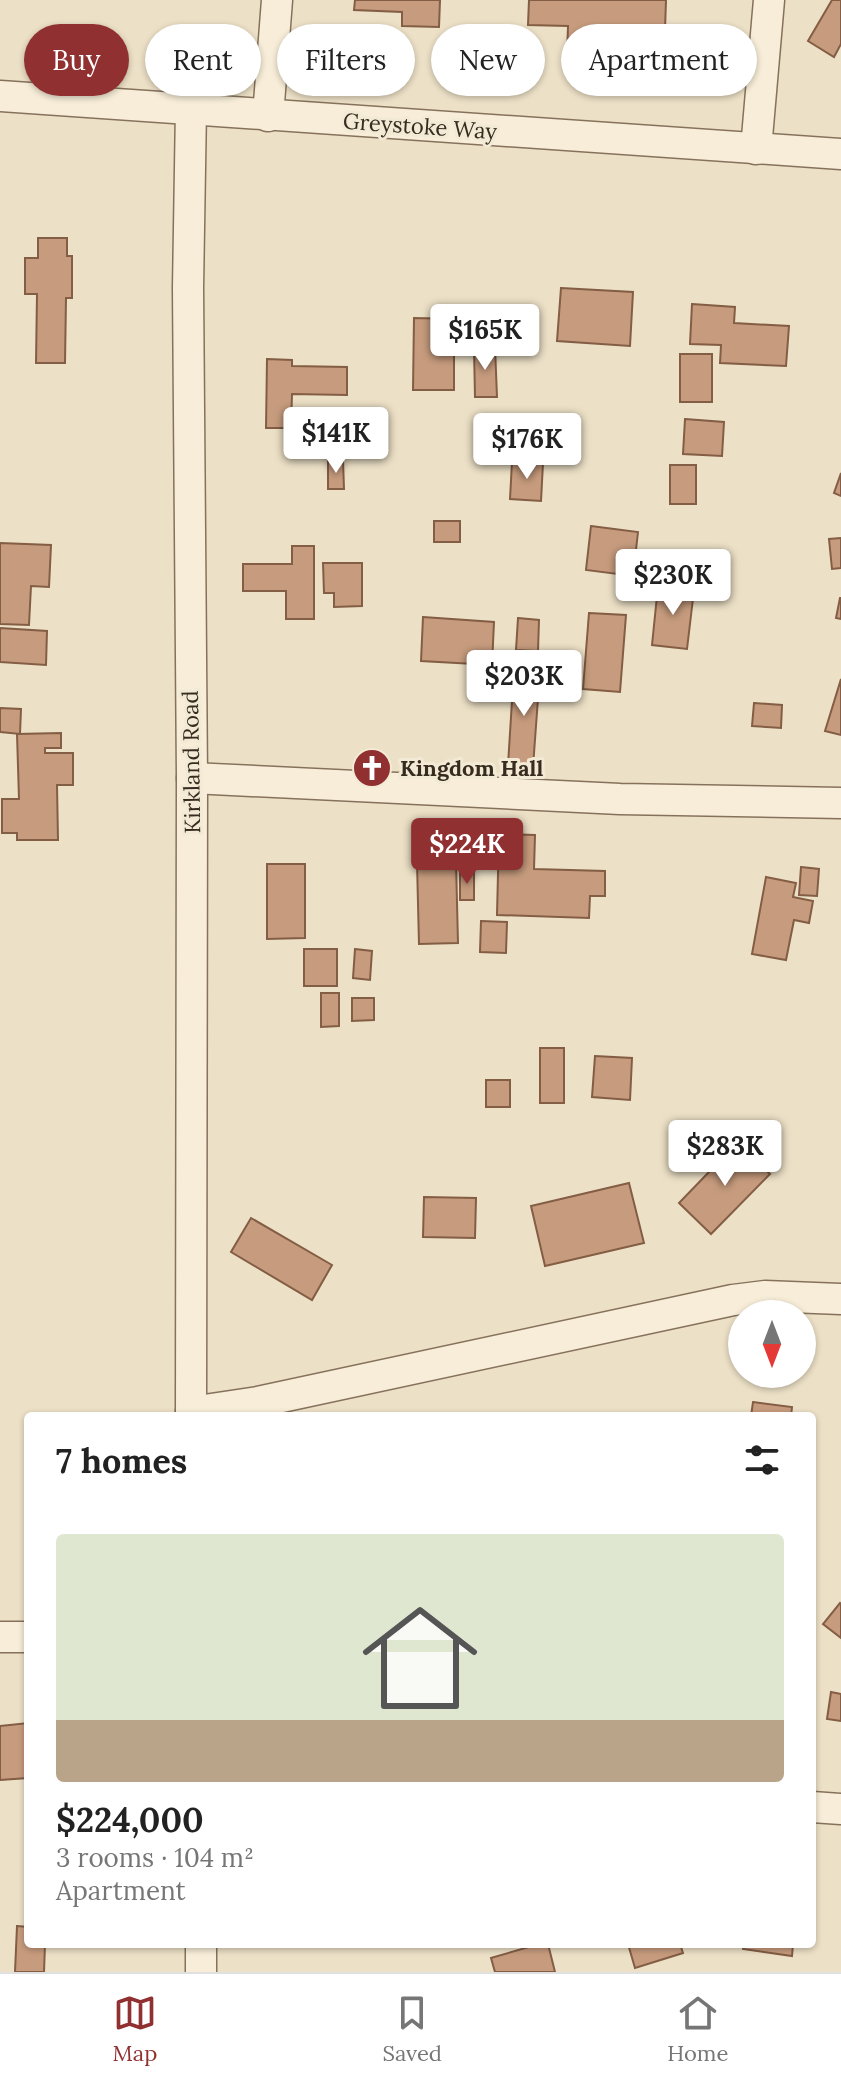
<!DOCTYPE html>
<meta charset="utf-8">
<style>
body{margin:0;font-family:Lora,serif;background:#f6f6f6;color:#222;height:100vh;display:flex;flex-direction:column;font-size:30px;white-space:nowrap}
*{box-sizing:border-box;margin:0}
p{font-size:26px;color:#767676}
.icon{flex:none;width:44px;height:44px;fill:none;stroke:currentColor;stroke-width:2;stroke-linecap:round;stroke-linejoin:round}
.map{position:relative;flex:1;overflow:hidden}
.drawer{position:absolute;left:24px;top:1412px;width:792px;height:536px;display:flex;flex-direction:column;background:#fff;border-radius:8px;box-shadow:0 2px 6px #0004}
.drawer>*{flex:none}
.guide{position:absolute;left:24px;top:24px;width:794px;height:72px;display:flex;gap:16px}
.needle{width:52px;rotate:180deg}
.controls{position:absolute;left:728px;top:1300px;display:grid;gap:16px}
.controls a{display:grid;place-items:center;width:88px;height:88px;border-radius:50%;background:#fff;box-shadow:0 2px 6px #0004;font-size:40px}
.price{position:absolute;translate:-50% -68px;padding:0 18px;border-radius:8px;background:#fff;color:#222;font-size:26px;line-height:52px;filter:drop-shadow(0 2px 4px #0008)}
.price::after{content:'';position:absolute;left:50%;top:48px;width:24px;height:18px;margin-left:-12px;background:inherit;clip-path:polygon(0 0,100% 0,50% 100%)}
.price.on{background:#913031;color:#fff}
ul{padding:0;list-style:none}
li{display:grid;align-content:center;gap:16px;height:424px;padding:0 32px}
li span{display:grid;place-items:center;height:248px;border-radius:8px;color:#555}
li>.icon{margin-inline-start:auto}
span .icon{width:144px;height:144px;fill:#fffc;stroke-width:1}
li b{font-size:34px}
h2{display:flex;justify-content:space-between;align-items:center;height:96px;padding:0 32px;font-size:34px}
.tag{padding:0 28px;border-radius:36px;background:#fff;box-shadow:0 2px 6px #0004;font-size:28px;line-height:72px}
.tag.on{background:#913031;color:#fff}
.menu{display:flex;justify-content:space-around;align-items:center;height:112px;border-top:2px solid #e0e0e0;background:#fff;font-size:22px;color:#767676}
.menu a{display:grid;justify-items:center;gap:4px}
.menu .on{color:#913031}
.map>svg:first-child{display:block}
.building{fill:#c79c7e;stroke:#835d44;stroke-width:2}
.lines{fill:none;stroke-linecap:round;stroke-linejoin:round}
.minor-casing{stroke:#86725c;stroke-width:33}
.minor{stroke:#f7edd8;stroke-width:30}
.labels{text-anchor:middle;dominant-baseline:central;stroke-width:6;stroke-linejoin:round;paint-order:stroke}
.street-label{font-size:22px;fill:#372b1f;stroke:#f3ead5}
.poi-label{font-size:22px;font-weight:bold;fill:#372b1f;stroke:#f3ead5;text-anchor:start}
</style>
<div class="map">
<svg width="841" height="1972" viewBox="0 0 841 1972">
<rect width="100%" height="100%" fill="#ece0c6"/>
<g class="building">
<polygon points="355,0 440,0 439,27 402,26 402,12 354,10"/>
<polygon points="529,0 666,0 665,30 616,29 615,57 567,56 568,26 528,25"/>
<polygon points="832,0 841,0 841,44 834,57 808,41"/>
<polygon points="38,238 67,238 67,256 72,256 72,298 66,298 65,363 36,363 37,294 25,294 25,258 38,258"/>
<polygon points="561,288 633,292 630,346 557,341"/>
<polygon points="692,304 735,307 734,323 789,326 786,366 720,363 721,345 690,344"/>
<polygon points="414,318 460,319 460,337 450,337 449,354 454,354 454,390 413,390"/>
<polygon points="474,347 495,347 497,397 475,397"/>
<rect x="680" y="354" width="32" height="48"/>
<polygon points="267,359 292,360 292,366 347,367 347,395 292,394 291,428 266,428"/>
<polygon points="685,419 724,422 722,456 683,454"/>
<polygon points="343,460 344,489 328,489 328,461"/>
<polygon points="512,462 543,463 541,501 510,499"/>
<rect x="670" y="465" width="26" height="39"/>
<polygon points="841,473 841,496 834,493"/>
<rect x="434" y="521" width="26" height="21"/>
<polygon points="591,526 638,532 633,576 586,570"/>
<polygon points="841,538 841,568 832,569 829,539"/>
<polygon points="0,543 51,545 49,587 31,586 29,625 0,624"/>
<polygon points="292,546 314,546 314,619 286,619 286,591 243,591 243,564 292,564"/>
<polygon points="323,563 362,563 362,606 334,607 334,593 324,593"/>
<polygon points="658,586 694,590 687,649 652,645"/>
<polygon points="840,598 841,598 841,619 836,618"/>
<polygon points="589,613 626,615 620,692 583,689"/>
<polygon points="423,617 494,622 492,665 421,661"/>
<polygon points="518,618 539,620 538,651 516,650"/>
<polygon points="0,628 47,631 46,665 0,662"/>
<polygon points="514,669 540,671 533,767 508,765"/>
<polygon points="841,679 841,735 825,731"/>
<polygon points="754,703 782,705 781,728 752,726"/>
<polygon points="0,708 21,709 20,734 0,732"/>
<polygon points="61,733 61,748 45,748 45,753 73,753 73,785 57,785 58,840 17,840 17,833 2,833 2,799 19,799 17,734"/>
<polygon points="499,834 535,835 534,869 605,871 605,896 590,896 589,918 497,915"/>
<polygon points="456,862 458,943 419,944 417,863"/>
<polygon points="267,864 305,864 305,938 267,939"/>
<polygon points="801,867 819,869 817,896 799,895"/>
<rect x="460" y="873" width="14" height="27"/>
<polygon points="766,877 796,883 793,897 813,901 809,923 794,920 786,960 752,954"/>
<polygon points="481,921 507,922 506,953 480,952"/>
<rect x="304" y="949" width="33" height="37"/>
<polygon points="355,949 372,951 370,980 353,978"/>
<polygon points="321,993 339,993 339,1026 321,1027"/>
<polygon points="352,998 374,998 374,1020 352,1021"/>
<rect x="540" y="1048" width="24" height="55"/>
<polygon points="595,1056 632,1058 630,1100 592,1097"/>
<rect x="486" y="1080" width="24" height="27"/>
<polygon points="738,1142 770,1174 711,1234 679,1203"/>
<polygon points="629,1183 644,1243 545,1266 531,1206"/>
<polygon points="424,1197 476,1198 475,1238 423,1237"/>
<polygon points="251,1218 332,1265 312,1300 231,1252"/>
<polygon points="753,1402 792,1407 791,1416 751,1416"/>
<polygon points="840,1603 841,1604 841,1638 823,1624"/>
<polygon points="831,1692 841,1694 841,1721 827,1719"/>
<polygon points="28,1723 28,1778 0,1780 0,1726"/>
<polygon points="17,1926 28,1927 28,1944 45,1944 44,1972 15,1972"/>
<polygon points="539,1944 548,1944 555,1972 495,1972 491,1958"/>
<polygon points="628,1944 680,1944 683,1953 635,1968"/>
<polygon points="744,1944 793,1944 792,1956 743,1949"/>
</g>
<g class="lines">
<defs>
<g id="minor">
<polyline points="0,96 841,154"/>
<polyline points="268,116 277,0"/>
<polyline points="756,149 769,0"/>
<polyline points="192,778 620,799 841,803"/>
<polyline points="191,1412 258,1402 733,1300 765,1296 841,1299"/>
<polyline points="191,1416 192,778 188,288 191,108"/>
<polyline points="0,1637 28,1637"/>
<polyline points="812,1807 841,1809"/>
<polyline points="201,1972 201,1944"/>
</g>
</defs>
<use href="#minor" class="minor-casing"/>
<use href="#minor" class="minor"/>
</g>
<defs>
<symbol id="church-disc" viewBox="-11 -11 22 22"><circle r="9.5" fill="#913031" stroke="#f3ead5"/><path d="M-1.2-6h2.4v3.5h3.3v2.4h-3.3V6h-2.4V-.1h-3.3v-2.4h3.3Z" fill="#fff"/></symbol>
</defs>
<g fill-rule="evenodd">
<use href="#church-disc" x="350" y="746" width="44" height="44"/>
</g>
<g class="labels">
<g class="street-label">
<text transform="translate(420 126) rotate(4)">Greystoke Way</text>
<text transform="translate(191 762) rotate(-91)">Kirkland Road</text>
</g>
<g class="poi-label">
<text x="400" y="768">Kingdom Hall</text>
</g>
</g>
</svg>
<div class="controls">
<a><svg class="needle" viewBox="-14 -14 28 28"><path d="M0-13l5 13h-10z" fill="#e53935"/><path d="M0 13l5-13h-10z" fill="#767676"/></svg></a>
</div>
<b class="price" style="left:485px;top:372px">$165K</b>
<b class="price" style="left:336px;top:475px">$141K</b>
<b class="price" style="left:527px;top:481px">$176K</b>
<b class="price" style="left:673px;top:617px">$230K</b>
<b class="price" style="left:524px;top:718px">$203K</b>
<b class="price on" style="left:467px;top:886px">$224K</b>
<b class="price" style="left:725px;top:1188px">$283K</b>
<div class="guide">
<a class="tag on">Buy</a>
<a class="tag">Rent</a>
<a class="tag">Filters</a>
<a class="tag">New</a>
<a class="tag">Apartment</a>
</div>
<section class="drawer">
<h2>7 homes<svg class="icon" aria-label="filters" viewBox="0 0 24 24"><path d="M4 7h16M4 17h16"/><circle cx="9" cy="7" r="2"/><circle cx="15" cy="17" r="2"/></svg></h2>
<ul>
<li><span style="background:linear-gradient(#dfe7d0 75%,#b9a48a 0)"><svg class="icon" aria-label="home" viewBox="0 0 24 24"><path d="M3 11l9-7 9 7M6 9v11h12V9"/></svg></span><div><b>$224,000</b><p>3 rooms · 104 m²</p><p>Apartment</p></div></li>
</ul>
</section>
</div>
<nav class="menu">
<a class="on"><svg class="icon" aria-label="map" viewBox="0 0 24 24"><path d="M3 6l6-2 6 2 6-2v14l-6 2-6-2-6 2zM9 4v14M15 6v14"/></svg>Map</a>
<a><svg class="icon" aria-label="saved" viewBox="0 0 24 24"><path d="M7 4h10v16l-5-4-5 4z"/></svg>Saved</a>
<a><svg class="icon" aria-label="home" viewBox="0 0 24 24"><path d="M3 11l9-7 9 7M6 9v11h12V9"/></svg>Home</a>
</nav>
